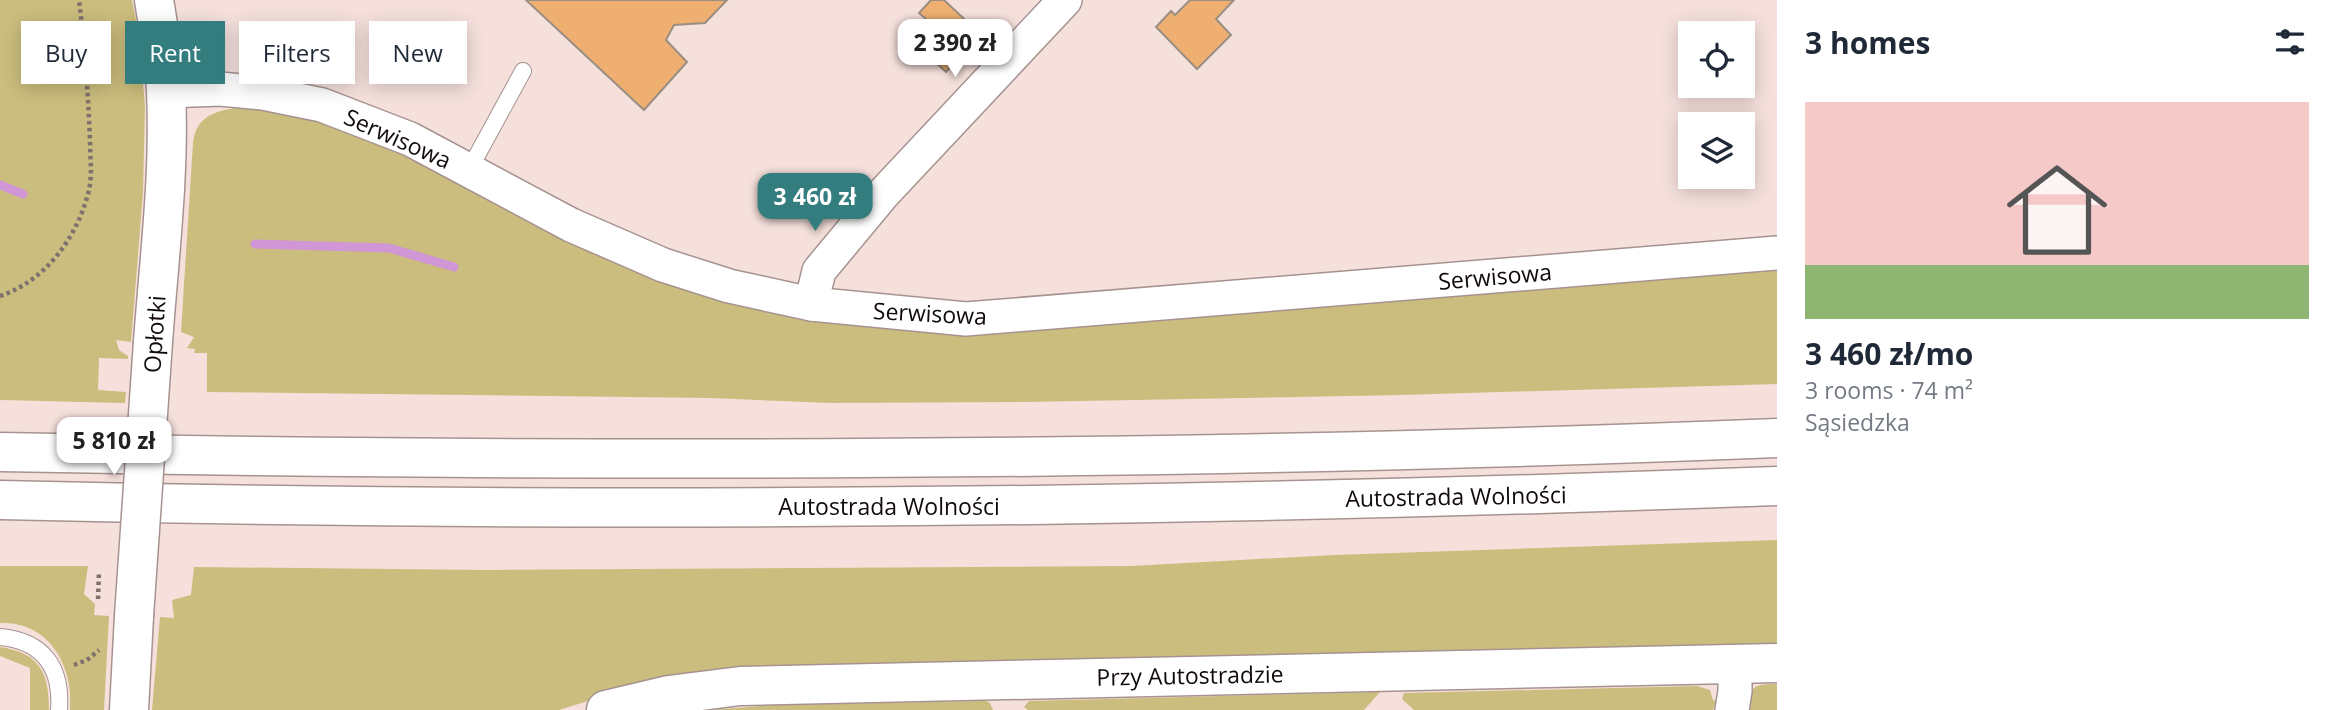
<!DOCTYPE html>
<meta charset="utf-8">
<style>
body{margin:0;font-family:"Open Sans",sans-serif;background:#f2f2f3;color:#1f2937;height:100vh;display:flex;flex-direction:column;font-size:26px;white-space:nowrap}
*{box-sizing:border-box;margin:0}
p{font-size:23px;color:#747a83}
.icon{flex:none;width:38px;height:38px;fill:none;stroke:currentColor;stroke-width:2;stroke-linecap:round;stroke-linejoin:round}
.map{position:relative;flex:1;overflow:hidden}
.details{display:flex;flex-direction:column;background:#fff;width:560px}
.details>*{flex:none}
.top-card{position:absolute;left:21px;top:21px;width:665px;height:63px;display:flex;gap:14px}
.buttons{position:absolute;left:1678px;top:21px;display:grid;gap:14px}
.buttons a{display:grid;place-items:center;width:77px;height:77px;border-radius:0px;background:#fff;box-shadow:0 4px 18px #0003;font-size:35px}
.price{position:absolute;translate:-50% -60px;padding:0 16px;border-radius:14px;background:#fff;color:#222;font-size:23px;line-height:46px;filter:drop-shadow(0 2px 4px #0008)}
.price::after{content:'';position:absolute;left:50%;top:42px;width:21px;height:16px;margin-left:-10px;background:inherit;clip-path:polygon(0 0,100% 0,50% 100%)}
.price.current{background:#347d7f;color:#fff}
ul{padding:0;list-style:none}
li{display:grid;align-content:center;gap:14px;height:371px;padding:0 28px}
li span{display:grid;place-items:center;height:217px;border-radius:0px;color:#555}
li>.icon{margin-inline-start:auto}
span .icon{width:126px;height:126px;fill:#fffc;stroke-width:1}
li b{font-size:30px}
h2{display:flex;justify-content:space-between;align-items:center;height:84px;padding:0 28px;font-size:30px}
.tag{padding:0 24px;border-radius:0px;background:#fff;box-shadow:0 4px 18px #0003;font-size:24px;line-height:63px}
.tag.current{background:#347d7f;color:#fff}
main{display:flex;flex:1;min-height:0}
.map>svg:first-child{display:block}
.green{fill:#cbbd7d}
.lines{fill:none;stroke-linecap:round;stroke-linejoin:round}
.stream{stroke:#d196d5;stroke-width:9}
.building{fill:#efaf71;stroke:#9b8e82;stroke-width:2}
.lane-casing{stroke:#a69390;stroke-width:18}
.street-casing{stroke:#a69390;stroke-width:36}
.secondary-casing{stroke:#a69390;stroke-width:41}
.highway-casing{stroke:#a69390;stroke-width:41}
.path{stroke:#7e716e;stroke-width:4.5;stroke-dasharray:3.5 3.5;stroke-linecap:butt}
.lane{stroke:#fff;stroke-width:16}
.street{stroke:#fff;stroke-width:33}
.secondary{stroke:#fff;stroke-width:38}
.highway{stroke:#fff;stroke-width:38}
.secondary-bridge-casing{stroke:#a69390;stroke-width:41;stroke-linecap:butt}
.secondary-bridge{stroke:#fff;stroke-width:38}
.labels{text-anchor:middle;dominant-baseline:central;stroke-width:5;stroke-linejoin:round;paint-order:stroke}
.street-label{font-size:23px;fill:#110a09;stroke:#fff}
</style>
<main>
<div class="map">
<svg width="1777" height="710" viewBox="0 0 1777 710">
<rect width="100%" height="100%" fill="#f5e0dc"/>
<g class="green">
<polygon points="0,0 132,0 139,35 145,107 143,192 131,342 116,340 119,350 128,356 128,359 99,358 98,390 126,392 125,403 0,400"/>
<path d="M238 103 316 118 837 321 1777 268V384L1402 395 1025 402 830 403 711 398 207 392V353H194L195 349 187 348 194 337 181 332 193 143C196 117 214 111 237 108Z"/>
<polygon points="1777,540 1777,648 617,692 559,710 152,710 160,617 174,618 172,600 191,595 194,567 487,570 1131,566 1334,555"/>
<path d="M0 566H88L84 594 95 604 94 615 109 616 104 710H70C74 666 49 621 0 623Z"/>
<path d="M0 647C40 653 49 673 49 710H30V668L0 656Z"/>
<path d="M1777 684V710H1745C1752 686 1752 684 1777 684Z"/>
<polygon points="1697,686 1710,690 1713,700 1716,701 1713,710 1414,710 1402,699 1404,693"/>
<polygon points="1380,692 1364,710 1028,710 1024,707 1029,701"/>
<polygon points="986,701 990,703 993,710 712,710 773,705"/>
</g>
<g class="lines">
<g class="stream">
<polyline points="0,185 23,194"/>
<polyline points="255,244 389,248 454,267"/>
</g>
</g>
<g class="building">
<polygon points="526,0 727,0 705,23 674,25 666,40 687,62 644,110"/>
<polygon points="931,0 944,0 976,30 960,48 965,52 946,72 910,38 927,20 919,13"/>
<polygon points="1190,0 1234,0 1216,19 1231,35 1197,69 1156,27 1171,11 1175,15"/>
</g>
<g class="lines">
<defs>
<g id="lane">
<polyline points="469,170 523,71"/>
<path d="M0 637C44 641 62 668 59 710"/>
</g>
<g id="street">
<polyline points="166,91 220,89 263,93 322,105 410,139 571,225 663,265 729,286 811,304 966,319 1777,253"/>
<polyline points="811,304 819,271 883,194 1065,0"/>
<polyline points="1732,710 1735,691 1735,664"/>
</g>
<g id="secondary">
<path d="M153 342C159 259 170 174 166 90 164 60 159 30 154 0"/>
<polyline points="129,710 134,616"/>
<polyline points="606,710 669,695 740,686 1777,663"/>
</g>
<g id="highway">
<path d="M0 452C592 463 1185 462 1777 438"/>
<path d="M0 500C592 514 1185 508 1777 486"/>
</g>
</defs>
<use href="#lane" class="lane-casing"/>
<use href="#street" class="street-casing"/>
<use href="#secondary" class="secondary-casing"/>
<use href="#highway" class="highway-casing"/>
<g class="path">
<path d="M0 296C45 281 76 239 88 194 93 177 90 158 90 140 88 93 85 47 79 0"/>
<polyline points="98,599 99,571"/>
<polyline points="74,665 87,660 99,650"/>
</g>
<use href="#lane" class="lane"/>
<use href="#street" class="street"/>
<use href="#secondary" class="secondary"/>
<use href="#highway" class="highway"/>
<defs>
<polyline id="secondary-bridge" points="134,616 153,342"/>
</defs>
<use href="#secondary-bridge" class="secondary-bridge-casing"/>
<use href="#secondary-bridge" class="secondary-bridge"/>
</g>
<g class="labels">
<g class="street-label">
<text transform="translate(398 138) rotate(24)">Serwisowa</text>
<text transform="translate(1495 276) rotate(-5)">Serwisowa</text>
<text transform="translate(930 313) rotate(3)">Serwisowa</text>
<text transform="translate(154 334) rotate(-86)">Opłotki</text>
<text transform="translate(1456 496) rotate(-1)">Autostrada Wolności</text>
<text x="889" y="506">Autostrada Wolności</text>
<text transform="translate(1190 675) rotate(-1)">Przy Autostradzie</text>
</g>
</g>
</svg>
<div class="buttons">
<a><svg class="icon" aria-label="locate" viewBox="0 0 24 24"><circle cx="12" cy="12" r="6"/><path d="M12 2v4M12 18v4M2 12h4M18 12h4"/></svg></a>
<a><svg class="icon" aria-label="layers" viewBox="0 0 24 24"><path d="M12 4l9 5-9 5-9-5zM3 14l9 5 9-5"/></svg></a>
</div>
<b class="price" style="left:955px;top:79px">2 390 zł</b>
<b class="price current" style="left:815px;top:233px">3 460 zł</b>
<b class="price" style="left:114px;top:477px">5 810 zł</b>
<div class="top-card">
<a class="tag">Buy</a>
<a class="tag current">Rent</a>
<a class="tag">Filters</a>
<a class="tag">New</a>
</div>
</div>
<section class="details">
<h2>3 homes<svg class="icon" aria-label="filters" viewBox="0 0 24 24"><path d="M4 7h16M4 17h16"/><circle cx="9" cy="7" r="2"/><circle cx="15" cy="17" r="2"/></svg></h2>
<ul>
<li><span style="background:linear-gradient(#f6c9c9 75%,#8fb573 0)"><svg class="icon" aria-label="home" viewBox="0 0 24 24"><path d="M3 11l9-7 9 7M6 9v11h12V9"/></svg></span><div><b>3 460 zł/mo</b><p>3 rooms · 74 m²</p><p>Sąsiedzka</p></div></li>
</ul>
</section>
</main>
